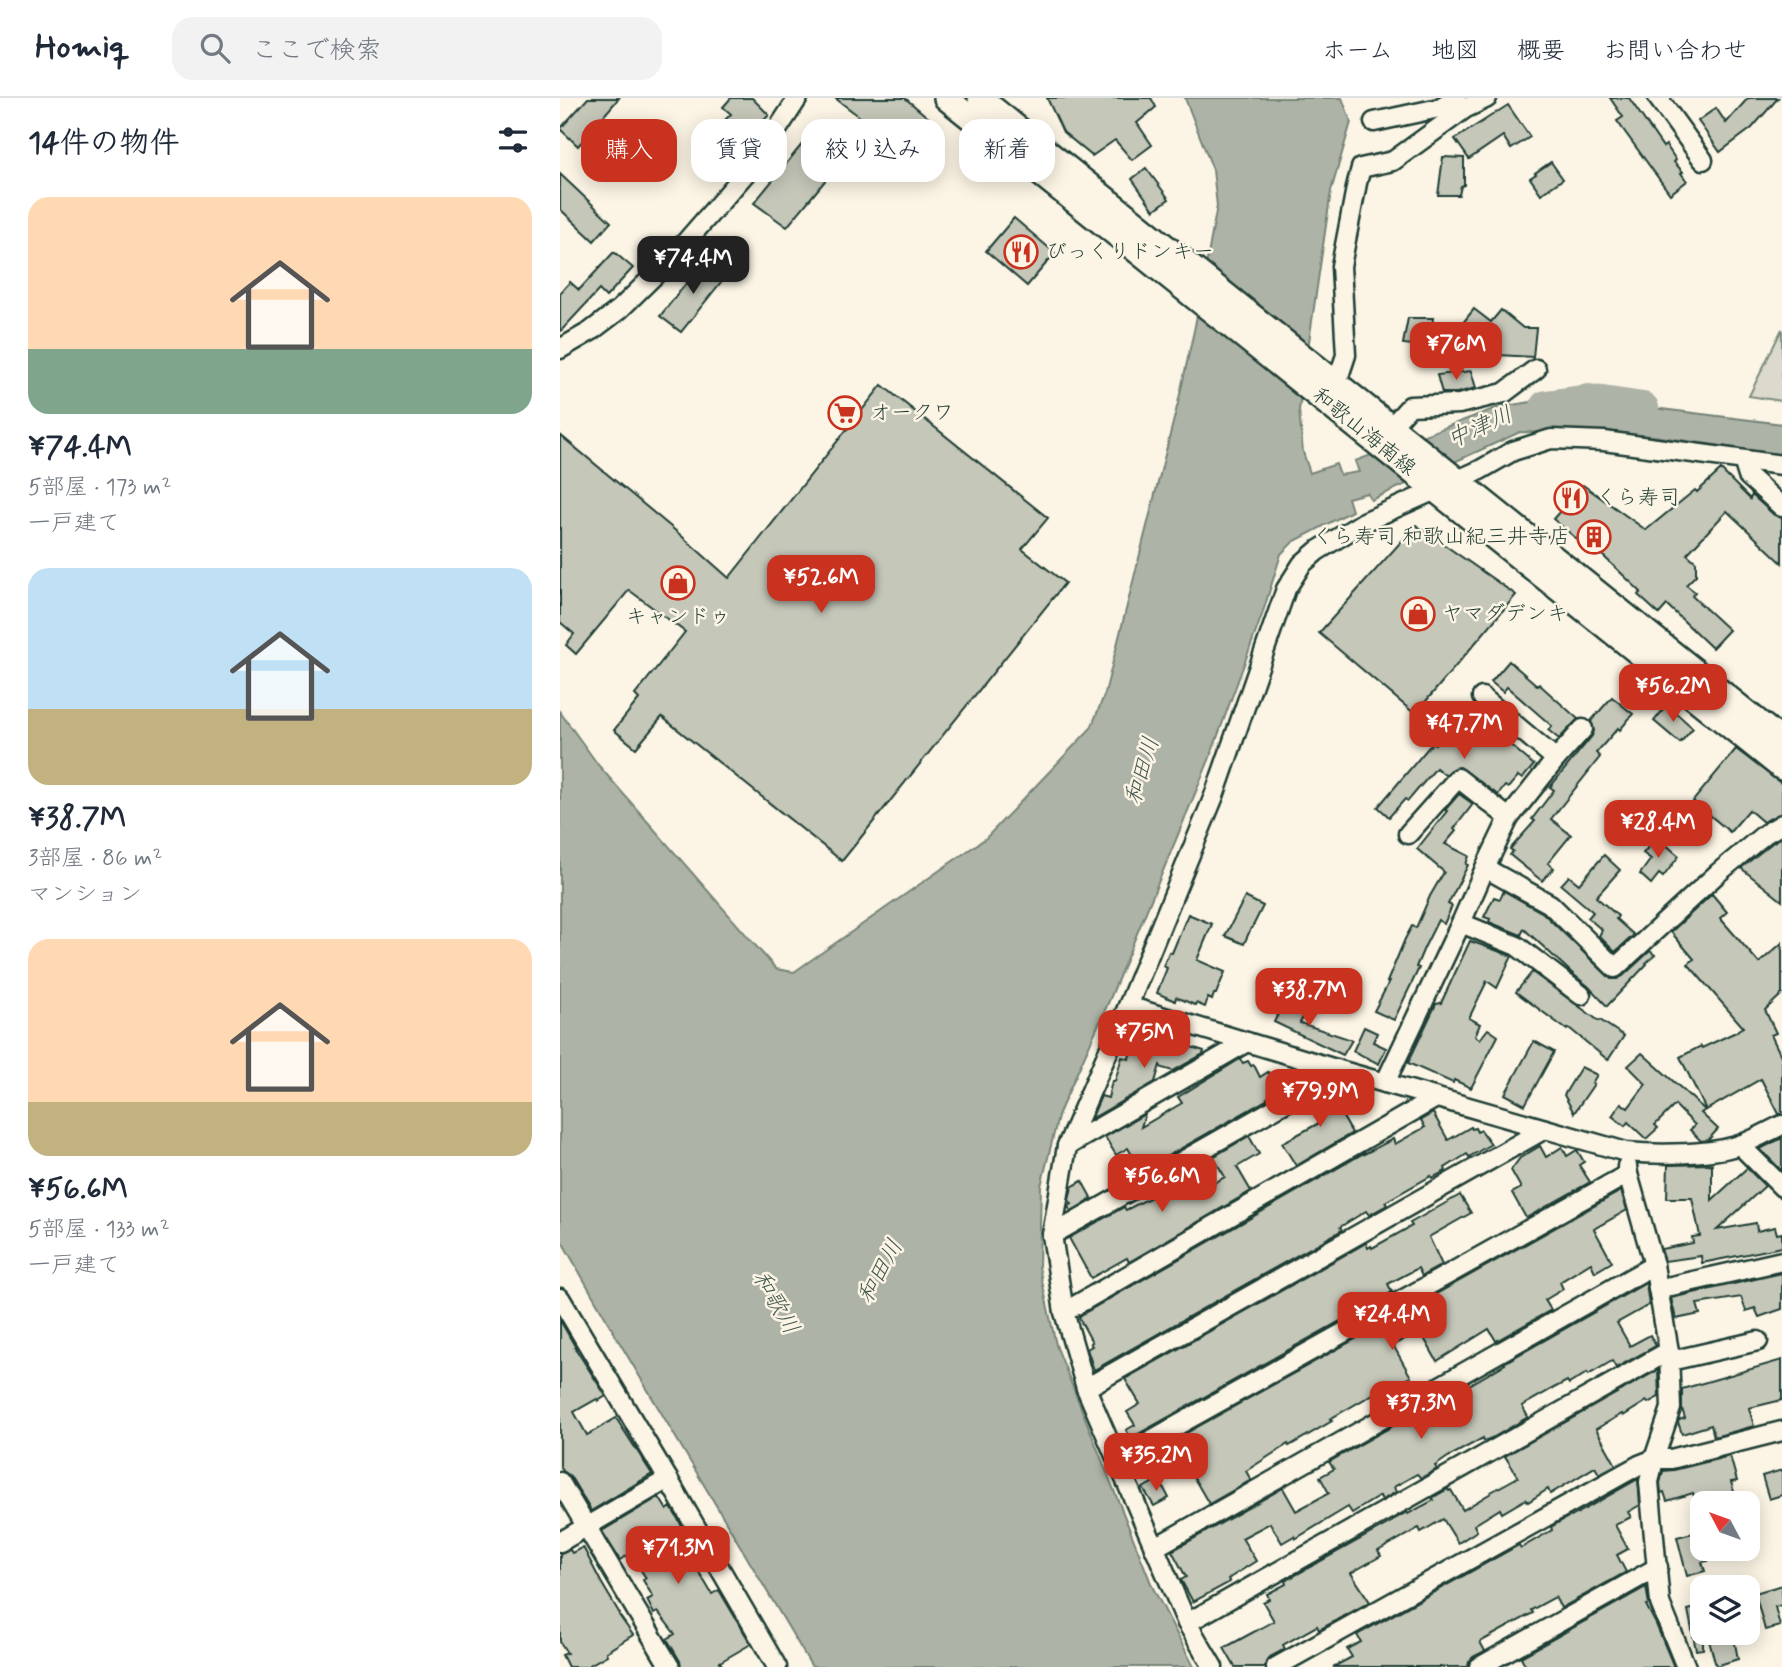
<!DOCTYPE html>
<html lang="ja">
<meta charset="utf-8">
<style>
body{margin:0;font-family:Mynerve,"Klee One",sans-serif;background:#f2f2f3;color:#1f2937;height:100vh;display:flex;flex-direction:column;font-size:26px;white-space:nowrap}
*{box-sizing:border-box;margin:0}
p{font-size:23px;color:#747a83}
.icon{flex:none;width:38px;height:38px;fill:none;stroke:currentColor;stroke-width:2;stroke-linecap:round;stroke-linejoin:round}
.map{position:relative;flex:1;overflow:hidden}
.details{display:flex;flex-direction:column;background:#fff;width:560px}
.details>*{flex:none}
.banner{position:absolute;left:21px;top:21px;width:665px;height:63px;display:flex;gap:14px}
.needle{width:46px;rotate:311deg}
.tools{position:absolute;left:1130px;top:1393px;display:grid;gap:14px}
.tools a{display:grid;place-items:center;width:70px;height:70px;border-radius:14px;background:#fff;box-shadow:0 4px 18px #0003;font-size:35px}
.price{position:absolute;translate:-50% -60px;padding:0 16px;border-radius:14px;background:#c8321e;color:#fff;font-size:23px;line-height:46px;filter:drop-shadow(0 2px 4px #0008)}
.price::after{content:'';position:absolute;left:50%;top:42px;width:21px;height:16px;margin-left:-10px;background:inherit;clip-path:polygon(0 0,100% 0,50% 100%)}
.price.active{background:#222;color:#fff}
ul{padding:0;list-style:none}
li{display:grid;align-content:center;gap:14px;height:371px;padding:0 28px}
li span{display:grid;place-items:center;height:217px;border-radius:21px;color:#555}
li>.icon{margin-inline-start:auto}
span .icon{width:126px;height:126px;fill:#fffc;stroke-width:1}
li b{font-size:30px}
h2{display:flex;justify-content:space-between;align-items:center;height:84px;padding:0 28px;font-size:30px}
.tag{padding:0 24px;border-radius:21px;background:#fff;box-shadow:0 4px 18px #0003;font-size:24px;line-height:63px}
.tag.active{background:#c8321e;color:#fff}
header{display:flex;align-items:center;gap:42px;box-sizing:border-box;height:98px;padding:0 35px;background:#fff;border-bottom:2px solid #e0e1e3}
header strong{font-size:33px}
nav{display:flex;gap:38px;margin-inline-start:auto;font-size:24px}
.search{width:490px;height:63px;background:#f2f2f3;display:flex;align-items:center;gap:18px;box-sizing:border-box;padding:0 24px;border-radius:21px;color:#747a83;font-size:26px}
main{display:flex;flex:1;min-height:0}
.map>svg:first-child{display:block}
.green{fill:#dcdacc;stroke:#7e8c80;stroke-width:2}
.water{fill:#aeb3a7;stroke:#758479;stroke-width:2}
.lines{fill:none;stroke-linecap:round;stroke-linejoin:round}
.river{stroke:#aeb3a7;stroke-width:32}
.building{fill:#c5c7b9;stroke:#1f3d34;stroke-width:2}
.minor-casing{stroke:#1f3d34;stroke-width:23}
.major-casing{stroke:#1f3d34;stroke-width:28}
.minor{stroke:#fcf5e5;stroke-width:18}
.major{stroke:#fcf5e5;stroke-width:23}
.labels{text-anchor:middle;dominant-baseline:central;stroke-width:5;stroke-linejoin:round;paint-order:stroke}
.poi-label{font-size:21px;fill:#1f3d34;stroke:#fcf5e5;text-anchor:start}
.street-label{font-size:21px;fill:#1f3d34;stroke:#fcf5e5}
.water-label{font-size:23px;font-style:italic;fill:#435a51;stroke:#fcf5e5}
</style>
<header>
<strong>Homiq</strong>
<div class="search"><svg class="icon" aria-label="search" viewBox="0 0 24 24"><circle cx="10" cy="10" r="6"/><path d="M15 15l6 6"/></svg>ここで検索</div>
<nav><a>ホーム</a><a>地図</a><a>概要</a><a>お問い合わせ</a></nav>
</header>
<main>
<section class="details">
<h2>14件の物件<svg class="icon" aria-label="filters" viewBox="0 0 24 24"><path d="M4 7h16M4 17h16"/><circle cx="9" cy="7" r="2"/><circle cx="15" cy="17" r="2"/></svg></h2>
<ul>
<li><span style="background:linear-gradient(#ffd9b3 70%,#7fa58c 0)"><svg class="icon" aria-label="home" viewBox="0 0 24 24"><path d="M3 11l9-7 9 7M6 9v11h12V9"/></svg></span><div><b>¥74.4M</b><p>5部屋 · 173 m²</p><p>一戸建て</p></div></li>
<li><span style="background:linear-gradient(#bfe0f5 65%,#c2b280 0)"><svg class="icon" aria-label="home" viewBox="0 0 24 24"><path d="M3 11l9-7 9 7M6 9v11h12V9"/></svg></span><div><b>¥38.7M</b><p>3部屋 · 86 m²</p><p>マンション</p></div></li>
<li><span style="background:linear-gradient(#ffd9b3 75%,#c2b280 0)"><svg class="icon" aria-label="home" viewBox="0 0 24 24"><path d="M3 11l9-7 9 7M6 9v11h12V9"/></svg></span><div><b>¥56.6M</b><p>5部屋 · 133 m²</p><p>一戸建て</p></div></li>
</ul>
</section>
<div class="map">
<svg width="1222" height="1569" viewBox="0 0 1222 1569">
<rect width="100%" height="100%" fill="#fcf5e5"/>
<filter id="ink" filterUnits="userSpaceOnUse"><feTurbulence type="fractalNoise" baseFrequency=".0143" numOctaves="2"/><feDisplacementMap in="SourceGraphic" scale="14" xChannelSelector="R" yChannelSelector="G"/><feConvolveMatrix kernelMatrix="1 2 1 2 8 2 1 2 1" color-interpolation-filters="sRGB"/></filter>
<g filter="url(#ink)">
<polygon class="green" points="1222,231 1222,303 1189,298"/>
<polygon class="water" points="625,0 782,0 791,24 771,93 739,312 743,354 750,375 776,366 780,377 799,374 795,363 939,309 1004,299 1222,326 1222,357 1094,338 960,334 811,402 807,395 788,400 792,413 733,444 721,456 702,517 649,662 549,903 499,1015 481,1088 479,1169 496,1247 593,1490 634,1569 252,1569 61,1247 0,1140 0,614 39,668 216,871 234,874 426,740 531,630 545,595 618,305 635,228 657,108 653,72"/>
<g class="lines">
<polyline class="river" points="986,308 1029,302 1083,310"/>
</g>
<g class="building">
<polygon points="28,0 59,0 18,48 0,31"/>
<polygon points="171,0 192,0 209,17 185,42 164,23 171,16 163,9"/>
<polygon points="275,0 345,0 377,27 342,65 294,25 300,19"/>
<polygon points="487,0 591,0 596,9 577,25 592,47 572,62 555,42 532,58 503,34"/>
<polygon points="1050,0 1069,0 1103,49 1106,47 1116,62 1114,64 1123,74 1121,75 1127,83 1110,96 1057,23 1063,19"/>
<polygon points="1188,0 1218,0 1192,30 1160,54 1138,23 1156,10 1166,25"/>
<polygon points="948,7 970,39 951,51 943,38 909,61 895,41"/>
<polygon points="243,45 273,73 227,129 194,105"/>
<polygon points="883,59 904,60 904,87 901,88 899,97 878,97"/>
<polygon points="991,64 1003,81 981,96 970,80 976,76 975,75"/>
<polygon points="586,70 609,101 594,112 572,81"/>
<polygon points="0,76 51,124 34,143 0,111"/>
<polygon points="454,120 495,155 467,188 426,153"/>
<polygon points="54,154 73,170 46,199 39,192 0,234 0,195 10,184 19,192"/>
<polygon points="145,162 165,179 121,234 100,218"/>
<polygon points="914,211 931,224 941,212 963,230 976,230 973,259 938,257 901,227"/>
<polygon points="848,220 873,220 870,249 843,246"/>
<polygon points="911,273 916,290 897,295 882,295 877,277"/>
<polygon points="322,287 488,420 462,451 505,485 282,763 102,619 76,650 54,632 79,601 75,597 125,534 69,492 16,556 6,547 14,536 0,524 0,337 117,434 169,480"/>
<polygon points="1161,372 1190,401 1192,397 1214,417 1222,420 1222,465 1167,413 1127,456 1136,464 1136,477 1126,487 1135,494 1132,498 1169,532 1152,550 1107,507 1099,516 1078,497 1081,494 1040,455 1037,458 993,421 1023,387 1086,432 1135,392 1137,394"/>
<polygon points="856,427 956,497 855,616 759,535"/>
<polygon points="949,563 978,588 979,586 1018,621 999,641 988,632 992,628 947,589 943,594 931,584"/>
<polygon points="1052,599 1073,616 1060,632 1058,630 1036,655 1040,659 991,721 1011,737 988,765 994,770 982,783 950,757 953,753 950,751 975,723 972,721 994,692 990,689 1032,638 1034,633 1031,623"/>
<polygon points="1107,607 1133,630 1120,645 1094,623"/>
<polygon points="908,611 974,667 962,681 958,678 948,690 945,688 938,697 900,669 894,670 885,677 876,670 848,703 845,701 829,719 818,709 873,644 875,646 891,626 894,628"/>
<polygon points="1176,651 1222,686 1222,715 1203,724 1189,712 1170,734 1133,703"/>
<polygon points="899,696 913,706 894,731 896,733 885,746 909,758 906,766 908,767 888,806 892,808 884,826 878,822 864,850 856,869 859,870 834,922 814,913 829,884 827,884 845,841 852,828 856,830 870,798 884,774 857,751 887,713 885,712"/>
<polygon points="1097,739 1119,758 1103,779 1099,776 1091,786 1080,776 1091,761 1083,755"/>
<polygon points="1222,739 1222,803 1181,770 1212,745"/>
<polygon points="1044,757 1060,772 1036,799 1058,818 1056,821 1074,837 1055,854 1039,838 1042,832 1028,820 1033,814 1001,787 1009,778 1019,786"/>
<polygon points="944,793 983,815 1051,881 1057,881 1063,878 1090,853 1095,857 1086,865 1087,866 1047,908 1028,888 1014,877 964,831 961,837 929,824 930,821 924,819 934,799 940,801"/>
<polygon points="1152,796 1167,814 1160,820 1199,865 1222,845 1222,896 1205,912 1216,935 1211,937 1222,960 1222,1016 1219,1016 1201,981 1146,1012 1120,959 1141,948 1142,950 1178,933 1178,932 1183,929 1128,866 1134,861 1111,834"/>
<polygon points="685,799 703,808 692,830 691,830 684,846 665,838"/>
<polygon points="628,816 652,826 637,862 665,874 656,896 654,896 652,902 648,900 645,909 636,905 635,907 616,899 615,903 597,895 607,870 603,868 609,854 612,855"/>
<polygon points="910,843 952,858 937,890 927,883 909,920 920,926 915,938 920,941 928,931 938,938 911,990 894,982 893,985 848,965 876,906 881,905"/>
<polygon points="972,874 1039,923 1040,922 1064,938 1048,962 1009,930 1007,932 956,894"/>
<polygon points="726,900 747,911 740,925 792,942 783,957 714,924"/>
<polygon points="804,929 817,935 813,944 826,950 819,966 793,953"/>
<polygon points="578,936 595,941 594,944 626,954 628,948 644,953 643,956 613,973 602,970 600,967 595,984 531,1021 541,998 548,1000 552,983 555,983 562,959 569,961 571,951 574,951"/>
<polygon points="974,943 994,954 965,1007 945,996"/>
<polygon points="1082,955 1145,1012 1141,1015 1158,1031 1148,1042 1141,1043 1130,1032 1135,1027 1115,1007 1095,1027 1098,1030 1086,1041 1068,1024 1065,1028 1052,1018 1061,1005 1068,1010 1086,986 1068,968"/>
<polygon points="680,961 683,965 688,963 691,968 694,967 700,979 708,974 719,993 707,1000 708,1001 581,1073 568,1050 556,1057 545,1039 585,1016 581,1029 622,1005 618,999"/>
<polygon points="1021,969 1037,977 1032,985 1034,986 1014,1015 1004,997"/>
<polygon points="774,987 782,1000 775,1005 792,1035 736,1068 722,1045 761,1024 750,1004"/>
<polygon points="873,1015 888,1042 911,1029 912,1031 915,1030 917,1034 921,1032 931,1046 909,1059 907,1056 885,1070 886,1073 872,1080 871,1078 825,1104 827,1107 809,1117 806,1113 780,1129 782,1132 534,1272 527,1251 532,1248 530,1245 532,1244 519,1220 521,1217 804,1055 804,1056 833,1041 835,1046 865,1029 861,1022"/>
<polygon points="689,1038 699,1056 677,1069 691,1093 569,1164 567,1160 531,1180 509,1140 564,1109 566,1112 593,1098 591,1094 625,1075 636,1095 665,1079 653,1059"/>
<polygon points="1222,1040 1222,1073 1200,1051"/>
<polygon points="980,1048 986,1059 1002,1049 1007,1058 1017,1052 1024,1064 1019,1067 1030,1084 966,1120 952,1095 961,1090 951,1072 960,1060"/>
<polygon points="1152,1066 1152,1102 1187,1070 1205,1088 1157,1132 1196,1125 1197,1133 1215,1129 1217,1136 1222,1135 1222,1149 1142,1165 1141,1158 1105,1163 1101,1151 1133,1145 1132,1139 1140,1138 1132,1100 1107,1100 1108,1067"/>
<polygon points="522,1083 532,1101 511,1113 508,1109 512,1106 509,1102 512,1089"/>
<polygon points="1061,1093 1067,1112 1034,1131 1052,1164 1035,1174 1031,1165 1000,1184 1003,1191 985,1202 991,1212 936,1243 929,1231 877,1263 860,1233 833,1247 851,1279 816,1298 815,1295 770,1321 772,1323 729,1348 728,1346 686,1373 691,1382 649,1406 623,1361 615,1365 605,1347"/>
<polygon points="900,1097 911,1115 869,1139 882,1167 862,1178 858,1170 828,1186 832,1194 571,1340 566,1332 575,1327 567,1314 580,1306 565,1281 806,1145 808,1150 811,1148 812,1150 852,1128 850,1125"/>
<polygon points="1222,1175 1222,1211 1199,1219 1195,1210 1186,1213 1181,1199 1137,1206 1140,1216 1116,1221 1111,1200"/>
<polygon points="1086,1185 1089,1207 1057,1225 1070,1248 1090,1237 1096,1248 1056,1270 1052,1263 1028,1277 1027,1275 1009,1286 1007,1283 992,1291 962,1308 968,1319 934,1339 924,1343 923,1340 888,1359 875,1368 877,1371 861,1380 857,1376 834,1389 836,1394 822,1402 820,1398 792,1415 788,1409 735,1441 734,1438 722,1445 710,1425 682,1440 696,1463 668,1481 670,1484 633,1504 621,1482 626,1479 612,1453 723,1390 736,1413 769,1395 760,1379 774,1371 769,1364 902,1289 904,1290 945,1266 944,1265"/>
<polygon points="0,1222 16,1250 15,1250 46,1298 38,1303 37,1301 14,1314 27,1337 56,1320 92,1376 31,1413 10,1378 3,1373 0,1368"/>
<polygon points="1222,1262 1222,1302 1189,1310 1194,1328 1154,1339 1151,1327 1122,1336 1118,1324 1119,1322 1125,1320 1122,1311 1122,1291"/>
<polygon points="1098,1272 1099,1299 1088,1305 1087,1303 1063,1318 1062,1316 1036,1331 1056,1367 1039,1376 1035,1369 990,1396 988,1391 968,1404 966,1401 942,1415 940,1411 914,1427 917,1433 898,1445 883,1421 861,1434 859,1430 818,1453 821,1458 791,1475 810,1504 759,1532 757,1528 723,1547 725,1551 710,1559 706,1564 705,1569 675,1569 664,1550 714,1523 703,1504 709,1501 707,1496 726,1486 725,1483 833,1423 833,1422 847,1414 848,1416 874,1402 872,1400 888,1391 889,1393 891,1392 903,1412 931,1395 931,1394 958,1379 945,1358"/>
<polygon points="1170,1358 1177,1383 1171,1384 1176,1400 1158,1405 1136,1405 1133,1395 1107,1403 1104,1394 1101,1395 1100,1385 1103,1373 1114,1372"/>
<polygon points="1222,1372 1222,1397 1209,1401 1202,1378"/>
<polygon points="599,1381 609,1400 594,1408 583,1390"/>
<polygon points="1078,1381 1080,1407 1068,1414 1071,1419 1055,1427 1068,1451 1057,1457 1066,1474 1001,1510 995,1499 971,1512 973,1515 920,1544 925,1553 913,1559 909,1564 908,1569 773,1569 792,1559 787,1551 801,1544 797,1537 959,1447 961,1450 992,1432 991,1429 1010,1418 1011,1419"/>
<polygon points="99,1399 107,1412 111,1409 137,1454 130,1459 152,1496 159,1492 191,1546 160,1564 163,1569 121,1569 120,1563 107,1541 115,1536 98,1514 94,1516 87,1502 93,1499 83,1482 86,1480 70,1456 60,1462 42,1433"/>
<polygon points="1141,1433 1143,1451 1145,1451 1148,1463 1142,1464 1145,1473 1127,1478 1117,1439"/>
<polygon points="23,1449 41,1484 60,1516 59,1517 73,1537 46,1554 47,1557 26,1569 8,1569 2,1557 7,1555 0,1544 0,1455 10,1452 12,1455"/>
<polygon points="1222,1487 1222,1507 1215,1509 1220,1528 1205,1532 1195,1495"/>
<polygon points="1086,1489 1089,1506 1086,1507 1096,1526 1114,1569 966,1569 961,1559"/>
<polygon points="1143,1508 1143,1551 1136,1552 1128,1512"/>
<polygon points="1163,1535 1173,1535 1178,1561 1156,1568 1148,1539"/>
</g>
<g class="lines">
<defs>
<g id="minor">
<polyline points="1098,0 1143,62"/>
<polyline points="814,24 879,10 896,0"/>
<polyline points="0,251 31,233 60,211 110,162 198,61 238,0"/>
<polyline points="773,296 786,257 781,168 797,85 801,70 833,63 906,10 927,0"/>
<polyline points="830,330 850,308 899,306 944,295 976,271"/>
<polyline points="1183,362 1188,378 1222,409"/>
<polyline points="922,599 996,661 1023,631"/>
<polyline points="949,720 925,770 990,806 1055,870 1158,775 1205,736 1222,726"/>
<polyline points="848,736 898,680 949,720 996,661"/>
<polyline points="925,770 901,825 957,848 1021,897"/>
<path d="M568 908 776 971 1066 1054C1097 1057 1153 1057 1182 1046 1196 1041 1209 1033 1222 1027"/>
<polyline points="825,985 901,825"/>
<polyline points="1180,1047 1222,1089"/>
<polyline points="507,1048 687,944"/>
<polyline points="1067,1068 1068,1076 1094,1167 1109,1253 1111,1310 1094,1361 1089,1384 1100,1505 1126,1569"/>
<polyline points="492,1137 758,986 776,971"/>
<polyline points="1098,1191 1222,1163"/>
<polyline points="0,1200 108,1381 217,1569"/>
<polyline points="504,1214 876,1000"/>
<polyline points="1110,1263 1198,1243"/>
<polyline points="526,1290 985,1031"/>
<polyline points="557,1361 1068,1076"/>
<polyline points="0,1384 110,1569"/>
<polyline points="0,1444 108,1381"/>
<polyline points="594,1450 1094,1167"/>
<polyline points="627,1525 1109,1253"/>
<polyline points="653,1569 627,1525 526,1290 504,1214 492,1137 507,1048 568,908 654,698 726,491 742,466 757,453 804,424 920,372 953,353 991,341 1044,343 1222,367"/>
<polyline points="716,1569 1079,1367 1094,1361 1111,1361 1222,1333"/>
<polyline points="919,1569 1098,1469"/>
</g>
<g id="major">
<polyline points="386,0 1222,670"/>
<path d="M420 0C689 213 954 429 1222 643"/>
</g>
</defs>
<use href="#minor" class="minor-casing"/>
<use href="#major" class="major-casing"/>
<use href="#minor" class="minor"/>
<use href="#major" class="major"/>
</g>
</g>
<defs>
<symbol id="restaurant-ring" viewBox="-11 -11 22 22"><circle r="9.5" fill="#fcf5e5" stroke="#c8321e" stroke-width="1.5"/><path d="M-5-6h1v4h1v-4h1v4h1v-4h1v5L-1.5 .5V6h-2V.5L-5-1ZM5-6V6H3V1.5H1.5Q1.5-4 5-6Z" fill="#c8321e"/></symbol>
<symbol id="supermarket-ring" viewBox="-11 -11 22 22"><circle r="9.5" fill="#fcf5e5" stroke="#c8321e" stroke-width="1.5"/><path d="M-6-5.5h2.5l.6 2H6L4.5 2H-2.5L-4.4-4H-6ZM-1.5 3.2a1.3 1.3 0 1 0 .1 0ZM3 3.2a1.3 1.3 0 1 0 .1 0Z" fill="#c8321e"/></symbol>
<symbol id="building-ring" viewBox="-11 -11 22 22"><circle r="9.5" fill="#fcf5e5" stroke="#c8321e" stroke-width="1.5"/><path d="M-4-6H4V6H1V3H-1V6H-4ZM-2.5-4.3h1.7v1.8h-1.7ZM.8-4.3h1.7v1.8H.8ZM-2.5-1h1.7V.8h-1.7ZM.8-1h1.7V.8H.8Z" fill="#c8321e"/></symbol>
<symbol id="shop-ring" viewBox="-11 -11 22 22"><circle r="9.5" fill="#fcf5e5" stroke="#c8321e" stroke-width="1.5"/><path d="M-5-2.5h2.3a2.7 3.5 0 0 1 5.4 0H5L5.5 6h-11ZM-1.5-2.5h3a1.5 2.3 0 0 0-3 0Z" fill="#c8321e"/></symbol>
</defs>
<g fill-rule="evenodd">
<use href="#restaurant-ring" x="442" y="135" width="38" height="38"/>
<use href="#supermarket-ring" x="266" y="296" width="38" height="38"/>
<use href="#restaurant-ring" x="992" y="381" width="38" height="38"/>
<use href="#building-ring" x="1015" y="420" width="38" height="38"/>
<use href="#shop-ring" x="99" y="466" width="38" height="38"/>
<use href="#shop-ring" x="839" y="497" width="38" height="38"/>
</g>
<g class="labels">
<g class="poi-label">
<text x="486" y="154">びっくりドンキー</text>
<text x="310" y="315">オークワ</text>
<text x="1036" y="400">くら寿司</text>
<text x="1010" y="439" text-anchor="end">くら寿司 和歌山紀三井寺店</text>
<text x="882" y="516">ヤマダデンキ</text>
<text x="118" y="519" text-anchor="middle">キャンドゥ</text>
</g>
<g class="street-label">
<text transform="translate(804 334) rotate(39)">和歌山海南線</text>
</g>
<g class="water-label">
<text transform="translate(920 330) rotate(-24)">中津川</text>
<text transform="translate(583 673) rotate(-73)">和田川</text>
<text transform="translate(321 1174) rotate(-61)">和田川</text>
<text transform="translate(215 1205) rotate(60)">和歌川</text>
</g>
</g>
</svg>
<div class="tools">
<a><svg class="needle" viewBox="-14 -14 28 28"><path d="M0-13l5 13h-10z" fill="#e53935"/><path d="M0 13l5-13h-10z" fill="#747a83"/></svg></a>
<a><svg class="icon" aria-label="layers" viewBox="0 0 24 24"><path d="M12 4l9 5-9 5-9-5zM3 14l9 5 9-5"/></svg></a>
</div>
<b class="price active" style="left:133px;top:198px">¥74.4M</b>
<b class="price" style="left:896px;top:284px">¥76M</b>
<b class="price" style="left:261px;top:517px">¥52.6M</b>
<b class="price" style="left:1113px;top:626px">¥56.2M</b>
<b class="price" style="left:904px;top:663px">¥47.7M</b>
<b class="price" style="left:1098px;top:762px">¥28.4M</b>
<b class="price" style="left:749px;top:930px">¥38.7M</b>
<b class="price" style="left:584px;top:972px">¥75M</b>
<b class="price" style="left:760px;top:1031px">¥79.9M</b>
<b class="price" style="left:602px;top:1116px">¥56.6M</b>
<b class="price" style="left:832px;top:1254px">¥24.4M</b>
<b class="price" style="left:861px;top:1343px">¥37.3M</b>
<b class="price" style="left:596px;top:1395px">¥35.2M</b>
<b class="price" style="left:118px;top:1488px">¥71.3M</b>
<div class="banner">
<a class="tag active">購入</a>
<a class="tag">賃貸</a>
<a class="tag">絞り込み</a>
<a class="tag">新着</a>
</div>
</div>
</main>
